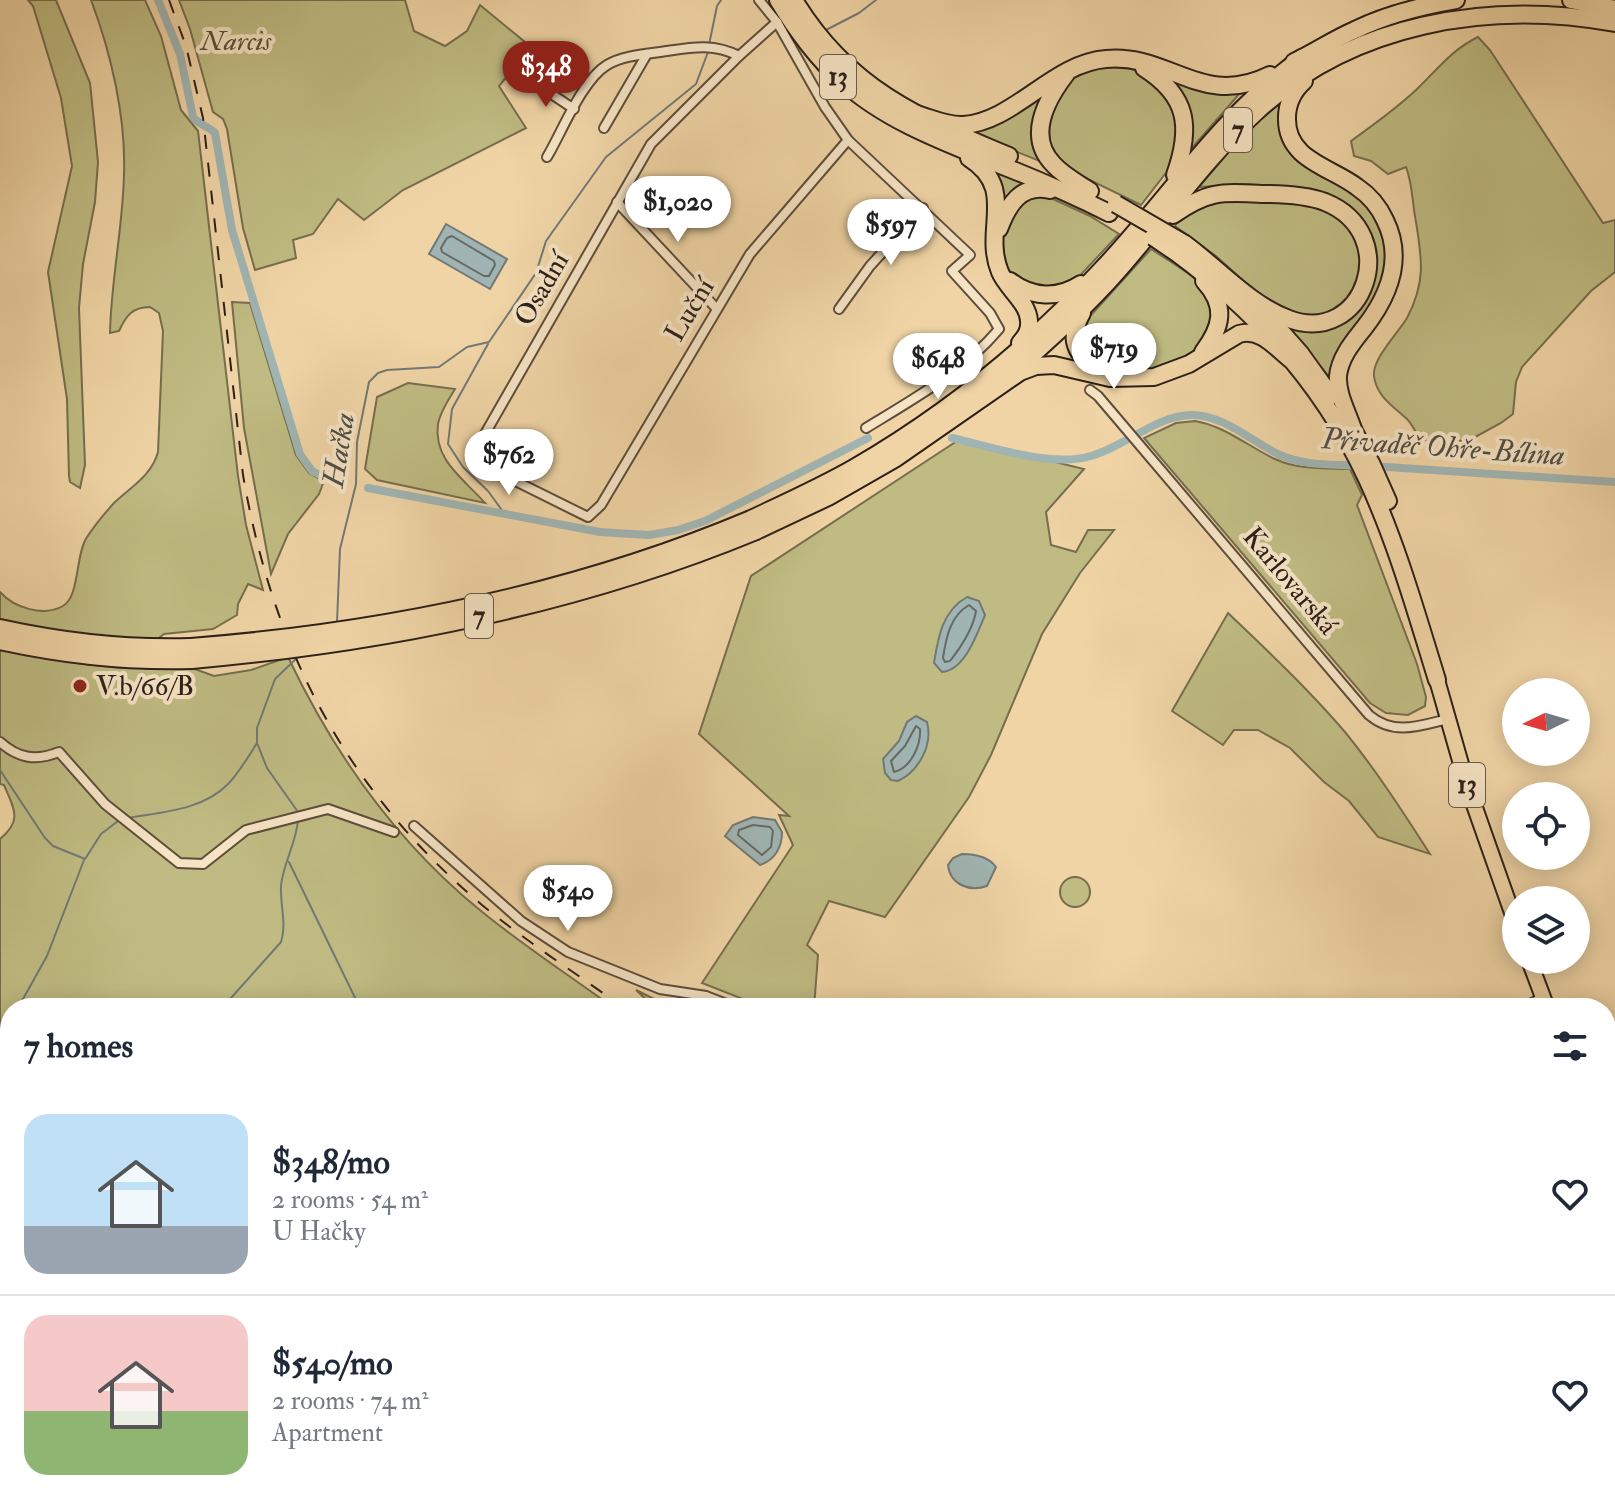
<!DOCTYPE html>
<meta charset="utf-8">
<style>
body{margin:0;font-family:"IM FELL Double Pica",serif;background:#f2f2f3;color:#1f2937;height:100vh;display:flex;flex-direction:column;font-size:30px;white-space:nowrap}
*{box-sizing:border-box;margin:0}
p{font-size:26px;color:#747a83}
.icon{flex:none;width:44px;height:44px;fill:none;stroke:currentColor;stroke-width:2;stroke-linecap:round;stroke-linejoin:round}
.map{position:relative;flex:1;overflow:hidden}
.side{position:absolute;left:0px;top:998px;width:1616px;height:514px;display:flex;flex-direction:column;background:#fff;border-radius:32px 32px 0 0;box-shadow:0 4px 20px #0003}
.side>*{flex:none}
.needle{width:52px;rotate:265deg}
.buttons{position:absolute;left:1502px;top:678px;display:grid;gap:16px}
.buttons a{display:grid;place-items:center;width:88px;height:88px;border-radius:50%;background:#fff;box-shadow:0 4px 20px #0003;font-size:40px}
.price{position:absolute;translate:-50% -68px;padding:0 18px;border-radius:28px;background:#fff;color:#222;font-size:26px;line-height:52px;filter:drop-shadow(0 2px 4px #0008)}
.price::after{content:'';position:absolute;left:50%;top:48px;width:24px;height:18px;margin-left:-12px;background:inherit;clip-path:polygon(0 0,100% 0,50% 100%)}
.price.on{background:#8f2418;color:#fff}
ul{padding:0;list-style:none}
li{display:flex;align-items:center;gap:24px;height:200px;padding:0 24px}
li+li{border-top:2px solid #e0e1e3}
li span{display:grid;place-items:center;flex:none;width:224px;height:160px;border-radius:24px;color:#555}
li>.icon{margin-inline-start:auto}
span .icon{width:96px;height:96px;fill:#fffc;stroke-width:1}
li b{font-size:34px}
h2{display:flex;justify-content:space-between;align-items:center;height:96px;padding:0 24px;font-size:34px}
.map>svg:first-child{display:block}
.green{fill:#bfbb82;stroke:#766e4e;stroke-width:2}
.water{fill:#a0b5b3;stroke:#727975;stroke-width:2}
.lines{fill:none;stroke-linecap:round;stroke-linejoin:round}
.shore{stroke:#666a66;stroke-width:2}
.stream{stroke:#727975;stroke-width:2}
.canal{stroke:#a0b5b3;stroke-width:8}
.street-casing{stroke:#5d4d3c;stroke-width:12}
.primary-casing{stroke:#2c2019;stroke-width:18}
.highway-casing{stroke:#2c2019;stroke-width:20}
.street{stroke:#f5e3c4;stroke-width:8}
.primary{stroke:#f0d4a5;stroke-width:14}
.highway{stroke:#f0d4a5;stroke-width:16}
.rail{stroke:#2c2019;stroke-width:2;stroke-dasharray:14 14;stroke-linecap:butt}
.highway-bridge-casing{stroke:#2c2019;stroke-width:20;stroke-linecap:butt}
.highway-bridge{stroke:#f0d4a5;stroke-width:16}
.poi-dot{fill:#8f2418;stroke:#f5e3c4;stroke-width:3}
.labels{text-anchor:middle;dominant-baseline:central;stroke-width:8;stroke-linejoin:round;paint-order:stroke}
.shield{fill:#f5e3c4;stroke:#685a4c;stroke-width:2}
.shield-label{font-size:26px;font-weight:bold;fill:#2c2019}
.park-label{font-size:28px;font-style:italic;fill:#584e38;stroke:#f5e3c4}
.street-label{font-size:28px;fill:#2c2019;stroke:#f5e3c4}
.poi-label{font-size:28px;fill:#2c2019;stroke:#f5e3c4;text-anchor:start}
.water-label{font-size:30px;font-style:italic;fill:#4f4d47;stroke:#f5e3c4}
</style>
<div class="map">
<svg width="1615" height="1511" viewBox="0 0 1615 1511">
<rect width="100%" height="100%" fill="#f0d4a5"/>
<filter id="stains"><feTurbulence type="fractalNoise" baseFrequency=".0025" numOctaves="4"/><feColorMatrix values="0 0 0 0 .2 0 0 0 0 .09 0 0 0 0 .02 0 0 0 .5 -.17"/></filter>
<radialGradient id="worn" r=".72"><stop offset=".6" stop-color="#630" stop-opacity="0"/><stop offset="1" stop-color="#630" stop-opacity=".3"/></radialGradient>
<g class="green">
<polygon points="28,0 56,0 90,83 98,162 95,202 83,264 79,308 85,465 80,488 70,482 69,476 67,399 48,272 72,166 61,98 33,6"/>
<path d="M91 0H145L161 36 181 110 198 131 238 476 246 525 263 590 248 584 238 604 237 615 213 629 164 634 155 641 80 635 0 620V592C14 608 44 617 63 606 80 596 75 555 87 537 95 525 104 514 114 503 131 487 152 475 158 452L163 331 159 313 150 307C132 307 126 316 119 331L110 333C111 280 123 227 124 174 126 117 111 53 91 0Z"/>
<polygon points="179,0 405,0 414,31 445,46 467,31 480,5 531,47 499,86 526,128 403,190 364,220 338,199 313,234 293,240 296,258 255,270 243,228 227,129 223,119 213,112 190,29"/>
<path d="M1478 37 1490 50 1603 223 1615 220V272L1591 291 1522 367 1516 382 1513 414 1501 423 1468 441 1421 440C1416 433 1412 424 1407 419 1394 407 1376 396 1374 376 1372 359 1398 333 1407 318 1426 282 1422 259 1416 222 1412 203 1413 185 1406 167L1388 174 1371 161 1354 156 1351 141C1373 125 1396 109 1416 90 1437 70 1451 50 1478 37Z"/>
<polygon points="1098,66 1132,69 1148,76 1170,100 1179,123 1172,165 1141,205 1063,167 1050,153 1045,125 1066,83 1079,73"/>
<path d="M1168 77C1193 86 1214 95 1241 92L1191 149 1190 125Z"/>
<polygon points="1045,91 1036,148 1042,162 963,130"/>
<polygon points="1284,96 1280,124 1372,211 1385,239 1387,255 1384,282 1331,379 1282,322 1356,307 1365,230 1282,187 1246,184 1199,187 1242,136"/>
<polygon points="987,167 1031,184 1001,211"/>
<path d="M1042 194 1090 216 1119 234 1074 282C1046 296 1000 282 1001 246 1002 230 1015 213 1023 199Z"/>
<polygon points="1211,199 1304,201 1341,217 1363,249 1359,288 1337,310 1308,318 1269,304 1216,256 1175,226 1183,213"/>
<path d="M1151 249C1167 260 1203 279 1210 297 1213 305 1213 315 1214 323L1196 352 1153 372 1113 370 1082 348 1083 324Z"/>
<polygon points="232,302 250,303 296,455 309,473 324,481 319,494 288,534 271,574 244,428"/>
<path d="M408 383 455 389C449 399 440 412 438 424 433 460 464 479 485 503L377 480 365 469 377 397Z"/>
<path d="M1195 421C1225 426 1249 447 1275 459 1298 470 1325 468 1350 469L1362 495 1357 505 1417 664 1426 697 1425 706 1408 715 1386 713 1370 703 1144 438 1176 423Z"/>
<polygon points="960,439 1084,469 1046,512 1051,545 1076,552 1088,530 1114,530 1080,573 1042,634 991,755 969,797 885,917 829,901 807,945 818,955 814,1008 766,1008 702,983 793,845 779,815 789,816 699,734 751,576"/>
<path d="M1228 613C1268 651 1309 690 1345 732 1376 770 1403 812 1430 854L1378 837 1349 801 1324 782 1290 748 1258 730H1234L1223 745 1172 711Z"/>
<path d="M0 649 77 663 121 668H192L214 676 251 670 288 657C335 756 396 842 481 911 524 946 570 976 614 1008H10V1351L0 1361V839C23 820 14 809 4 785L0 784Z"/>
<circle cx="1075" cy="892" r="15"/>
<polygon points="636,990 656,1000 705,1008 655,1008"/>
<polygon points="10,1374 10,1502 651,1502 658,1511 0,1511 0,1378"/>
<polygon points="781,1502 1060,1502 1064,1506 1062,1511 776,1511"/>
<polygon points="1223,1502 1264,1502 1282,1511 1218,1511"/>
</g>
<g class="water">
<polygon points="446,224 507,259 490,289 429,254"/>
<path d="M967 597 979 601 985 615C977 634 965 670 942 672L934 663C938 638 942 611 967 597Z"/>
<path d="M916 716 927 722C933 745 919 771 898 781L891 780 885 773 883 759 899 741 907 722Z"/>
<path d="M753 817 775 820 782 832C782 847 775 860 760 865L725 836 733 825Z"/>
<path d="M962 854C975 854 988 856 996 867L987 886C970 892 950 885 948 865L953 858Z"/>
</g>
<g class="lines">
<g class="shore">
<polygon points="452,236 494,261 495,265 489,276 484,276 442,252 441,248 447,238"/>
<path d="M969 605 976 611C973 629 961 647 950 661L945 662 943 658C946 638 950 616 969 605Z"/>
<path d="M916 726 920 729C921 745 911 768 894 772L891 761 905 746Z"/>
<polygon points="753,825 770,827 773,831 771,847 762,855 738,835 739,830"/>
</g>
<g class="stream">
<polyline points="826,30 859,13 876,0"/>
<polyline points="709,45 717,6 721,0"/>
<polyline points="488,344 452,409 448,444 463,467 488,491 504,513"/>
<polyline points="337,622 340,549 356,484 357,442 369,382 378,373 387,370 439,367 467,347 489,342 536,273 546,241 606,157 696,84 708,52"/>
<polyline points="0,770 45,838 53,846 85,859 101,834 118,821"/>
<polyline points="298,812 267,768 257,743 257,728 275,679 299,656"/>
<path d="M128 818C162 812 203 810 228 784 239 773 248 757 257 743"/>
<polyline points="289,862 360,1008"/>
<polyline points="18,1008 47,956 84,860"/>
<path d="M222 1008 281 942C287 924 280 905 281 886 283 863 297 842 298 819"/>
<polyline points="0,1048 10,1025"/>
<polyline points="0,1406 10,1400"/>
</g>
<g class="canal">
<path d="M158 0 180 54 193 117C199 125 208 126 215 133L232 230 300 454 312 471 331 480"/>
<path d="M952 438C992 447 1052 468 1091 456 1125 447 1156 415 1192 415 1224 415 1252 442 1280 455 1304 466 1333 464 1359 466"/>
<polyline points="1372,466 1615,482"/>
<polyline points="368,488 600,532 649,535 678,530 705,521 868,438"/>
</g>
<defs>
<g id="street">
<path d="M759 0 777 22 825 107 848 140 970 255 952 271 990 313 999 329C964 371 912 400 866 428"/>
<polyline points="777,22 739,56 651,144 478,446 477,456 481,464 588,517 601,505 750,254 848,140"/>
<polyline points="535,83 574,109"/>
<polyline points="604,128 647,54"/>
<path d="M547 157C562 132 582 80 607 65 624 55 648 54 667 51 693 47 714 43 739 56"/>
<polyline points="617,202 716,308"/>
<polyline points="839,309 870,266 923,208"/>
<path d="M1090 390 1098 396 1369 715C1394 736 1419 726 1448 719"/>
<path d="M0 742C19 759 36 761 59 752L105 804 179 863 203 864 246 830 328 809 394 832"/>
<polyline points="414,826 521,921 568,952 660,989 706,996 737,1008"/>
<polyline points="1523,1008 1543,997"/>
</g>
<g id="primary">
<polyline points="1437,680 1467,785 1516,924"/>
<polyline points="1529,960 1547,1008"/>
<polyline points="1606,1141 1615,1159"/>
</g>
<g id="highway">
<path d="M778 0C796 30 816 57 842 81 886 121 944 142 998 164 1036 179 1073 195 1109 213"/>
<path d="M794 0C847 88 918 118 1009 156"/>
<polyline points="1571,0 1615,9"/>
<path d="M1294 62C1315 52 1334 39 1355 30 1387 14 1421 6 1456 0"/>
<path d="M1144 68C1188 96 1192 127 1175 175"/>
<path d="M1066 74C1046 100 1026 137 1054 165 1064 176 1078 183 1090 191"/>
<path d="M1304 81C1293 91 1287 103 1287 118 1286 160 1331 167 1357 187 1369 195 1379 207 1385 220 1404 258 1389 296 1364 328 1353 342 1340 357 1338 376 1337 394 1347 411 1353 429"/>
<path d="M916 114C931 118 947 126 963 125 1014 122 1053 63 1106 59 1170 53 1201 109 1270 75"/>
<path d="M969 158C1018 189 982 229 1000 272 1007 289 1028 302 1029 321 1030 330 1026 336 1020 343"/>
<path d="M1173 215C1209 190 1222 192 1264 194 1284 194 1306 195 1325 202 1404 234 1364 347 1289 319 1250 305 1218 268 1185 244"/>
<path d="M999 229C1008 205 1021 183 1050 190"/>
<path d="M1178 254C1258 313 1325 388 1367 479 1397 544 1416 612 1437 680"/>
<path d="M1010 281C1032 298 1058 299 1081 284"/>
<polyline points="1263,311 1300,353 1331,396"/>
<path d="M1082 313C1065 343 1079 359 1106 373"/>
<path d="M1203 352C1222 327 1227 306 1204 281"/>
<path d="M998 386C1038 349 1080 314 1116 273 1163 220 1203 161 1255 113 1351 23 1488 0 1615 23"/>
<polyline points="1349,422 1372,465 1388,501"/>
<path d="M751 519C785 503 821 487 854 468 947 414 1030 347 1103 268 1171 196 1220 116 1302 58"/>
<path d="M756 531 828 497 896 458 1020 372 1036 366 1054 365 1110 378 1154 377 1189 364 1239 334C1260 328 1274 346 1290 359"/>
<path d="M0 628C64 642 126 649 191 647"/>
<path d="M0 641C64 655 126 662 192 660"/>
</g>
</defs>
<use href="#street" class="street-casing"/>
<use href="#primary" class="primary-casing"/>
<use href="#highway" class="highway-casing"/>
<use href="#street" class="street"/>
<use href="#primary" class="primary"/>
<use href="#highway" class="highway"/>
<g class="rail">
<path d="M169 0 186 46 203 118 243 475C273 650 345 789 482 905 527 942 577 974 624 1008"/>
<polyline points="1606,1332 1615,1336"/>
<polyline points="1402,1502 1416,1511"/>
</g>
<defs>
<g id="highway-bridge">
<polyline points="1116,204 1185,244"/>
<polyline points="1153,237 1178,254"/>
<path d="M191 647C380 632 575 593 751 519"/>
<path d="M192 660C384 643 577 605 756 531"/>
</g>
</defs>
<use href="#highway-bridge" class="highway-bridge-casing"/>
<use href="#highway-bridge" class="highway-bridge"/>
</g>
<circle class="poi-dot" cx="80" cy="686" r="8"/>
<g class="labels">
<g class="shield">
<rect x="820" y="55" width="36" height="44" rx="6"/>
<rect x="1224" y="108" width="28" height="44" rx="6"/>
<rect x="465" y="594" width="28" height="44" rx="6"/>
<rect x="1449" y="763" width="36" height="44" rx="6"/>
</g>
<g class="shield-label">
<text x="838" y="77">13</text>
<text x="1238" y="130">7</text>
<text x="479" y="616">7</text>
<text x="1467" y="785">13</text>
</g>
<g class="park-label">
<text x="236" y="41">Narcis</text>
</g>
<g class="street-label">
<text transform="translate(542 289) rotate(-60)">Osadní</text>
<text transform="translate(690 310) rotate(-59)">Luční</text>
<text transform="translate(1290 581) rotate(50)">Karlovarská</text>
</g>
<g class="poi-label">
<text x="96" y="686">V.b/66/B</text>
</g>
<g class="water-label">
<text transform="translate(1443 447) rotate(4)">Přivaděč Ohře-Bílina</text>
<text transform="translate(339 450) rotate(-81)">Hačka</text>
</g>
</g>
<rect width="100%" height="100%" filter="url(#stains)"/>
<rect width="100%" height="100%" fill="url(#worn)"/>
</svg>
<div class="buttons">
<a><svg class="needle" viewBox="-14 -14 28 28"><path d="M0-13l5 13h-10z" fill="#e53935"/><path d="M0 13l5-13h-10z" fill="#747a83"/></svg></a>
<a><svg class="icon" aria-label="locate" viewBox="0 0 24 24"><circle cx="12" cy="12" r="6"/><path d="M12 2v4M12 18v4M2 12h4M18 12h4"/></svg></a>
<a><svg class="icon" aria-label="layers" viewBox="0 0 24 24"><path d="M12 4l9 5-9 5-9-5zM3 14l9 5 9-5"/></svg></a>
</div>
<b class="price on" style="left:546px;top:109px">$348</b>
<b class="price" style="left:678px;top:244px">$1,020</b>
<b class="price" style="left:891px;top:267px">$597</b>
<b class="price" style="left:1114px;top:391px">$719</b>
<b class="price" style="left:938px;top:401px">$648</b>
<b class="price" style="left:509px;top:497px">$762</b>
<b class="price" style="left:568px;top:933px">$540</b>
<section class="side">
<h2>7 homes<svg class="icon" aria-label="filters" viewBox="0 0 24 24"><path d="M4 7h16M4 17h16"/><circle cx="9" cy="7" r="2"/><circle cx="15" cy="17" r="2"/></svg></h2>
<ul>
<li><span style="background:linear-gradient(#bfe0f5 70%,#9aa5b1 0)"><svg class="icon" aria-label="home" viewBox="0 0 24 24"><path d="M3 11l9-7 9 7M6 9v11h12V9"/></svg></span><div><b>$348/mo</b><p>2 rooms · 54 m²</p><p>U Hačky</p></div><svg class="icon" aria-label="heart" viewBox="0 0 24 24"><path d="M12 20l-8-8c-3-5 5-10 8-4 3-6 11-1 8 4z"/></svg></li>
<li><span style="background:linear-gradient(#f6c9c9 60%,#8fb573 0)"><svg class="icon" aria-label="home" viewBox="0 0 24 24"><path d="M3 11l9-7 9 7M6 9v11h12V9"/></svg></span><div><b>$540/mo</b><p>2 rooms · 74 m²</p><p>Apartment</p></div><svg class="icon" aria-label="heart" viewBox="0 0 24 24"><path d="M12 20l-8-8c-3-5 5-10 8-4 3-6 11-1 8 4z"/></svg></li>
</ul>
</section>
</div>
